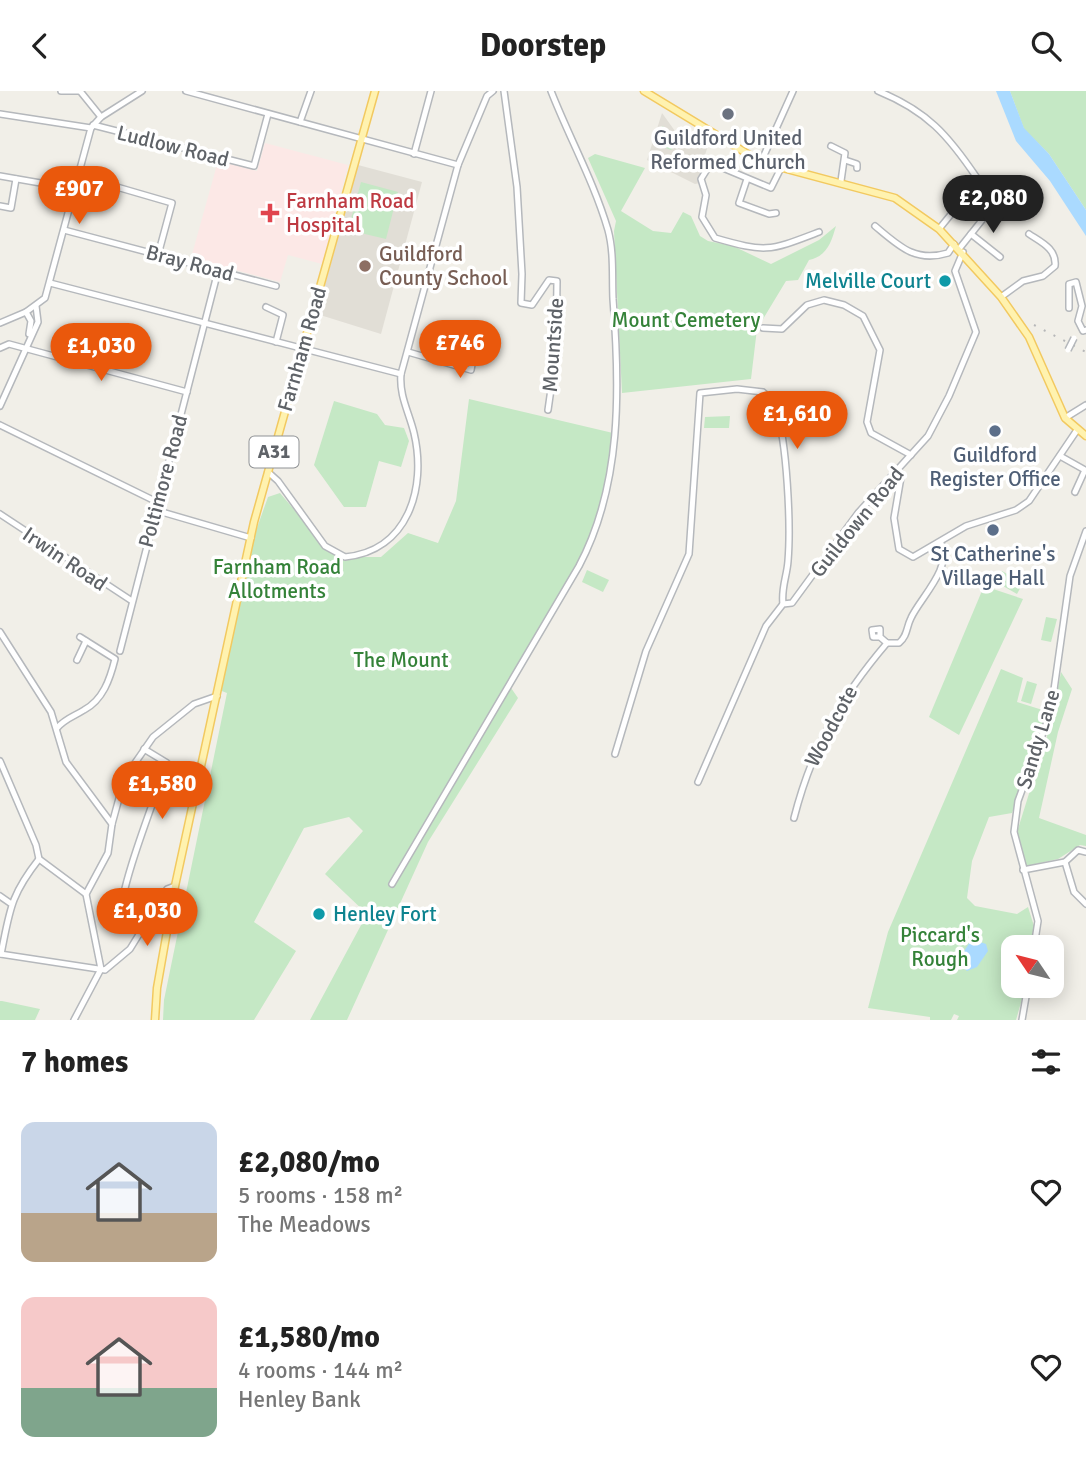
<!DOCTYPE html>
<meta charset="utf-8">
<style>
body{margin:0;font-family:Signika,sans-serif;background:#f2f2f2;color:#222;height:100vh;display:flex;flex-direction:column;font-size:26px;white-space:nowrap}
*{box-sizing:border-box;margin:0}
p{font-size:23px;color:#767676}
.icon{flex:none;width:38px;height:38px;fill:none;stroke:currentColor;stroke-width:2;stroke-linecap:round;stroke-linejoin:round}
.map{position:relative;height:929px;overflow:hidden}
.side{display:flex;flex-direction:column;background:#fff;flex:1}
.side>*{flex:none}
.needle{width:46px;rotate:305deg}
.controls{position:absolute;left:1001px;top:844px;display:grid;gap:14px}
.controls a{display:grid;place-items:center;width:63px;height:63px;border-radius:14px;background:#fff;box-shadow:0 4px 18px #0003;font-size:35px}
.price{position:absolute;translate:-50% -60px;padding:0 16px;border-radius:24px;background:#ea580c;color:#fff;font-size:23px;line-height:46px;filter:drop-shadow(0 2px 4px #0008)}
.price::after{content:'';position:absolute;left:50%;top:42px;width:21px;height:16px;margin-left:-10px;background:inherit;clip-path:polygon(0 0,100% 0,50% 100%)}
.price.selected{background:#222;color:#fff}
ul{padding:0;list-style:none}
li{display:flex;align-items:center;gap:21px;height:175px;padding:0 21px}
li span{display:grid;place-items:center;flex:none;width:196px;height:140px;border-radius:14px;color:#555}
li>.icon{margin-inline-start:auto}
span .icon{width:84px;height:84px;fill:#fffc;stroke-width:1}
li b{font-size:30px}
h2{display:flex;justify-content:space-between;align-items:center;height:84px;padding:0 21px;font-size:30px}
header{display:flex;justify-content:space-between;align-items:center;height:91px;padding:0 21px;background:#fff;font-size:32px;font-weight:700}
.map>svg:first-child{display:block}
.commercial{fill:#fef7e0}
.education{fill:#e1ded6}
.medical{fill:#fce8e6}
.green{fill:#c5e8c5}
.water{fill:#aadaff}
.lines{fill:none;stroke-linecap:round;stroke-linejoin:round}
.minor-casing{stroke:#b5b8bc;stroke-width:8}
.major-casing{stroke:#f2c960;stroke-width:9}
.minor{stroke:#fff;stroke-width:5}
.major{stroke:#fff2af;stroke-width:6}
.rail{stroke:#b6b7b8;stroke-width:2;stroke-dasharray:2 9;stroke-linecap:butt}
.minor-bridge-casing{stroke:#b5b8bc;stroke-width:8;stroke-linecap:butt}
.minor-bridge{stroke:#fff;stroke-width:5}
.worship-dot{fill:#6b7280;stroke:#fff;stroke-width:2.5}
.health-dot{fill:#e0444e;stroke:#fff;stroke-width:2.5}
.education-dot{fill:#8d6e63;stroke:#fff;stroke-width:2.5}
.culture-dot{fill:#0f9aa8;stroke:#fff;stroke-width:2.5}
.service-dot{fill:#5c6f8a;stroke:#fff;stroke-width:2.5}
.labels{text-anchor:middle;dominant-baseline:central;stroke-width:7;stroke-linejoin:round;paint-order:stroke}
.shield{fill:#fff;stroke:#8f9295;stroke-width:2}
.shield-label{font-size:19px;font-weight:bold;fill:#5f6368}
.worship-label{font-size:21px;fill:#5b616d;stroke:#fff}
.street-label{font-size:21px;fill:#5f6368;stroke:#fff}
.health-label{font-size:21px;fill:#be3a42;stroke:#fff;text-anchor:start}
.education-label{font-size:21px;fill:#785e54;stroke:#fff;text-anchor:start}
.culture-label{font-size:21px;fill:#0d838f;stroke:#fff;text-anchor:end}
.park-label{font-size:21px;fill:#348238;stroke:#fff}
.service-label{font-size:21px;fill:#4e5e75;stroke:#fff}
</style>
<header><svg class="icon" aria-label="back" viewBox="0 0 24 24"><path d="M15 5l-7 7 7 7"/></svg>Doorstep<svg class="icon" aria-label="search" viewBox="0 0 24 24"><circle cx="10" cy="10" r="6"/><path d="M15 15l6 6"/></svg></header>
<div class="map">
<svg width="1086" height="929" viewBox="0 0 1086 929">
<rect width="100%" height="100%" fill="#f1efe8"/>
<polygon class="commercial" points="80,94 94,98 84,118 74,115"/>
<g class="education">
<polygon points="662,22 680,47 697,45 699,42 710,48 700,80 700,92 695,93 647,69"/>
<polygon points="358,74 422,91 381,243 317,223"/>
</g>
<polygon class="medical" points="265,52 348,74 322,173 288,164 280,191 191,167 218,70 257,80"/>
<g class="green">
<polygon points="1010,0 1086,0 1086,119 1049,63 1024,38"/>
<polygon points="663,35 674,54 671,59 653,52 656,39"/>
<path d="M595 63 645 77 621 120 653 140 671 142 683 121 691 125 700 145 708 150 733 155 771 173 819 149 836 135C831 152 827 165 809 169L798 189 786 190 757 238 751 288 622 302 614 140 616 130 588 67Z"/>
<polygon points="361,91 398,101 386,148 348,139"/>
<polygon points="469,308 613,342 602,414 584,460 509,594 518,607 428,751 347,929 310,929 367,823 325,783 363,740 349,726 304,737 254,831 296,860 254,929 163,929 164,909 227,602 219,599 253,448 268,406 280,402 325,455 345,466 381,466 408,442 438,452 456,410"/>
<polygon points="334,310 377,323 385,334 404,337 409,350 401,376 379,370 366,416 344,416 314,374"/>
<polygon points="730,325 729,337 704,337 705,326"/>
<polygon points="587,479 609,489 603,501 582,491"/>
<polygon points="1002,480 1023,492 1017,503 996,491"/>
<polygon points="984,495 1023,508 959,644 929,626"/>
<polygon points="1046,526 1057,528 1051,551 1041,549"/>
<polygon points="1001,578 1023,587 1017,611 1049,621 1012,722 989,726 972,770 967,807 975,815 1017,823 1028,816 1034,835 1031,856 1013,856 1013,894 1026,894 1016,929 957,929 959,925 954,923 951,929 930,929 930,926 868,917 888,841"/>
<polygon points="1061,581 1072,598 1058,641 1039,727 1086,744 1086,755 1080,754 1058,768 1026,775 1017,741 1052,629"/>
<polygon points="1027,590 1037,593 1031,613 1021,610"/>
<polygon points="0,910 2,910 40,918 35,929 0,929"/>
</g>
<g class="water">
<polygon points="996,0 1010,0 1024,37 1049,63 1086,119 1086,145 1050,90 1016,50"/>
<polygon points="972,848 986,853 988,860 977,876 967,880 957,871"/>
</g>
<g class="lines">
<defs>
<g id="minor">
<polyline points="61,0 80,0"/>
<polyline points="80,0 101,26"/>
<polyline points="186,0 458,74"/>
<polyline points="504,0 517,96 522,183 521,212 532,214 549,189 557,190 556,263 548,319"/>
<path d="M878 0C927 20 948 44 977 87"/>
<polyline points="0,23 91,37"/>
<polyline points="300,31 311,0"/>
<polyline points="93,34 254,75 268,23"/>
<polyline points="831,55 845,62 841,90"/>
<polyline points="414,63 431,0"/>
<polyline points="845,69 857,73 857,77"/>
<polyline points="761,71 793,0"/>
<path d="M781 77 771 97 711 72 701 88 706 104 702 126 715 147C767 162 769 160 819 141"/>
<polyline points="0,85 75,98"/>
<polyline points="79,85 172,112 158,164"/>
<polyline points="747,88 739,112 769,123 776,122"/>
<polyline points="0,115 11,117 16,88"/>
<path d="M875 135C899 155 915 172 948 162L954 153"/>
<polyline points="939,138 979,89"/>
<polyline points="64,139 276,195"/>
<polyline points="971,143 1000,166"/>
<path d="M959 158 1002 104C1015 100 1027 104 1034 116"/>
<polyline points="50,192 401,283"/>
<path d="M1001 206 1023 190 1043 185 1055 175C1057 158 1041 151 1029 143"/>
<polyline points="266,216 283,224 276,251"/>
<polyline points="1069,217 1069,193 1076,191 1082,215 1078,230 1083,240 1086,239"/>
<polyline points="26,221 31,230 29,243"/>
<polyline points="0,232 26,221 45,207 91,37 101,26 142,0"/>
<polyline points="763,237 782,238 807,214 824,209 844,214 863,225 880,259 867,331 871,342 911,364"/>
<polyline points="0,257 9,253 187,301"/>
<polyline points="408,261 471,279 476,252"/>
<polyline points="0,315 38,231 36,215"/>
<polyline points="1065,327 1086,314"/>
<polyline points="0,334 157,411"/>
<polyline points="1060,365 1085,379 1075,401"/>
<path d="M268 381 278 390 325 455 345 466C408 460 427 397 414 342 409 321 399 305 401 283L458 74 487 5 493 0"/>
<polyline points="896,381 901,386 894,427 899,458 913,466 966,435 1016,419 1029,410 1077,339"/>
<polyline points="155,419 251,447"/>
<polyline points="0,423 132,510"/>
<polyline points="0,541 51,621 66,671 112,733 108,762 86,803 101,878 74,929"/>
<path d="M880 546H873L872 539 880 538V546L887 552H899C908 544 906 537 911 527 920 507 953 477 941 452"/>
<polyline points="120,560 218,180"/>
<polyline points="77,569 86,550"/>
<path d="M57 637C66 627 73 626 84 619 103 609 110 588 115 568L80 546"/>
<path d="M615 663 646 560 689 463 700 302 737 298 763 301C768 306 774 311 776 318 787 351 791 434 788 470 787 485 781 497 783 513"/>
<polyline points="0,670 36,754 39,768 86,803"/>
<polyline points="698,691 766,535 783,513 792,512 858,422 928,345 949,305 976,241 955,180 963,161"/>
<path d="M794 727C812 657 840 607 887 552"/>
<polyline points="112,733 121,700 135,672 153,646 194,613 217,605"/>
<polyline points="1065,771 1074,801 1086,813"/>
<polyline points="1023,779 1065,771 1078,759 1086,761"/>
<path d="M392 793 579 475C622 394 620 297 613 208 612 184 614 161 608 139 594 91 569 46 551 0"/>
<polyline points="0,805 10,812"/>
<path d="M121 829C116 805 157 702 167 672L144 658"/>
<polyline points="1034,856 1038,830 1014,741 1018,710 1051,620 1070,485 1086,440"/>
<polyline points="0,863 105,879 130,858 167,798 175,795"/>
<path d="M1 863C10 819 10 805 39 768"/>
<polyline points="1022,929 1028,894"/>
</g>
<g id="major">
<polyline points="644,0 761,71 895,107 939,138 1001,206 1029,246 1065,327 1086,345"/>
<polyline points="155,929 157,897 175,795 254,431 375,0"/>
</g>
</defs>
<use href="#minor" class="minor-casing"/>
<use href="#major" class="major-casing"/>
<use href="#minor" class="minor"/>
<use href="#major" class="major"/>
<polyline class="rail" points="1034,234 1086,261"/>
<defs>
<polyline id="minor-bridge" points="1068,259 1074,247"/>
</defs>
<use href="#minor-bridge" class="minor-bridge-casing"/>
<use href="#minor-bridge" class="minor-bridge"/>
</g>
<circle class="worship-dot" cx="728" cy="23" r="7"/>
<path class="health-dot" d="M266.5 111.5h7v7h7v7h-7v7h-7v-7h-7v-7h7z"/>
<circle class="education-dot" cx="365" cy="175" r="7"/>
<g class="culture-dot">
<circle cx="945" cy="190" r="7"/>
<circle cx="319" cy="823" r="7"/>
</g>
<g class="service-dot">
<circle cx="995" cy="340" r="7"/>
<circle cx="993" cy="439" r="7"/>
</g>
<g class="labels">
<rect class="shield" x="249.5" y="345.5" width="49" height="31" rx="5"/>
<g class="shield-label">
<text x="274" y="361">A31</text>
</g>
<g class="worship-label">
<text x="728" y="47">Guildford United<tspan x="728" dy="24">Reformed Church</tspan></text>
</g>
<g class="street-label">
<text transform="translate(173 55) rotate(14)">Ludlow Road</text>
<text transform="translate(190 172) rotate(15)">Bray Road</text>
<text transform="translate(553 254) rotate(-86)">Mountside</text>
<text transform="translate(302 258) rotate(-74)">Farnham Road</text>
<text transform="translate(163 390) rotate(-75)">Poltimore Road</text>
<text transform="translate(857 431) rotate(-51)">Guildown Road</text>
<text transform="translate(65 468) rotate(34)">Irwin Road</text>
<text transform="translate(831 635) rotate(-62)">Woodcote</text>
<text transform="translate(1038 648) rotate(-73)">Sandy Lane</text>
</g>
<g class="health-label">
<text x="286" y="110">Farnham Road<tspan x="286" dy="24">Hospital</tspan></text>
</g>
<g class="education-label">
<text x="379" y="163">Guildford<tspan x="379" dy="24">County School</tspan></text>
</g>
<g class="culture-label">
<text x="931" y="190">Melville Court</text>
<text x="333" y="823" text-anchor="start">Henley Fort</text>
</g>
<g class="park-label">
<text x="686" y="229">Mount Cemetery</text>
<text x="277" y="476">Farnham Road<tspan x="277" dy="24">Allotments</tspan></text>
<text x="401" y="569">The Mount</text>
<text x="940" y="844">Piccard's<tspan x="940" dy="24">Rough</tspan></text>
</g>
<g class="service-label">
<text x="995" y="364">Guildford<tspan x="995" dy="24">Register Office</tspan></text>
<text x="993" y="463">St Catherine's<tspan x="993" dy="24">Village Hall</tspan></text>
</g>
</g>
</svg>
<div class="controls">
<a><svg class="needle" viewBox="-14 -14 28 28"><path d="M0-13l5 13h-10z" fill="#e53935"/><path d="M0 13l5-13h-10z" fill="#767676"/></svg></a>
</div>
<b class="price" style="left:79px;top:135px">£907</b>
<b class="price selected" style="left:993px;top:144px">£2,080</b>
<b class="price" style="left:460px;top:289px">£746</b>
<b class="price" style="left:101px;top:292px">£1,030</b>
<b class="price" style="left:797px;top:360px">£1,610</b>
<b class="price" style="left:162px;top:730px">£1,580</b>
<b class="price" style="left:147px;top:857px">£1,030</b>
</div>
<section class="side">
<h2>7 homes<svg class="icon" aria-label="filters" viewBox="0 0 24 24"><path d="M4 7h16M4 17h16"/><circle cx="9" cy="7" r="2"/><circle cx="15" cy="17" r="2"/></svg></h2>
<ul>
<li><span style="background:linear-gradient(#c9d6e8 65%,#b9a48a 0)"><svg class="icon" aria-label="home" viewBox="0 0 24 24"><path d="M3 11l9-7 9 7M6 9v11h12V9"/></svg></span><div><b>£2,080/mo</b><p>5 rooms · 158 m²</p><p>The Meadows</p></div><svg class="icon" aria-label="heart" viewBox="0 0 24 24"><path d="M12 20l-8-8c-3-5 5-10 8-4 3-6 11-1 8 4z"/></svg></li>
<li><span style="background:linear-gradient(#f6c9c9 65%,#7fa58c 0)"><svg class="icon" aria-label="home" viewBox="0 0 24 24"><path d="M3 11l9-7 9 7M6 9v11h12V9"/></svg></span><div><b>£1,580/mo</b><p>4 rooms · 144 m²</p><p>Henley Bank</p></div><svg class="icon" aria-label="heart" viewBox="0 0 24 24"><path d="M12 20l-8-8c-3-5 5-10 8-4 3-6 11-1 8 4z"/></svg></li>
</ul>
</section>
